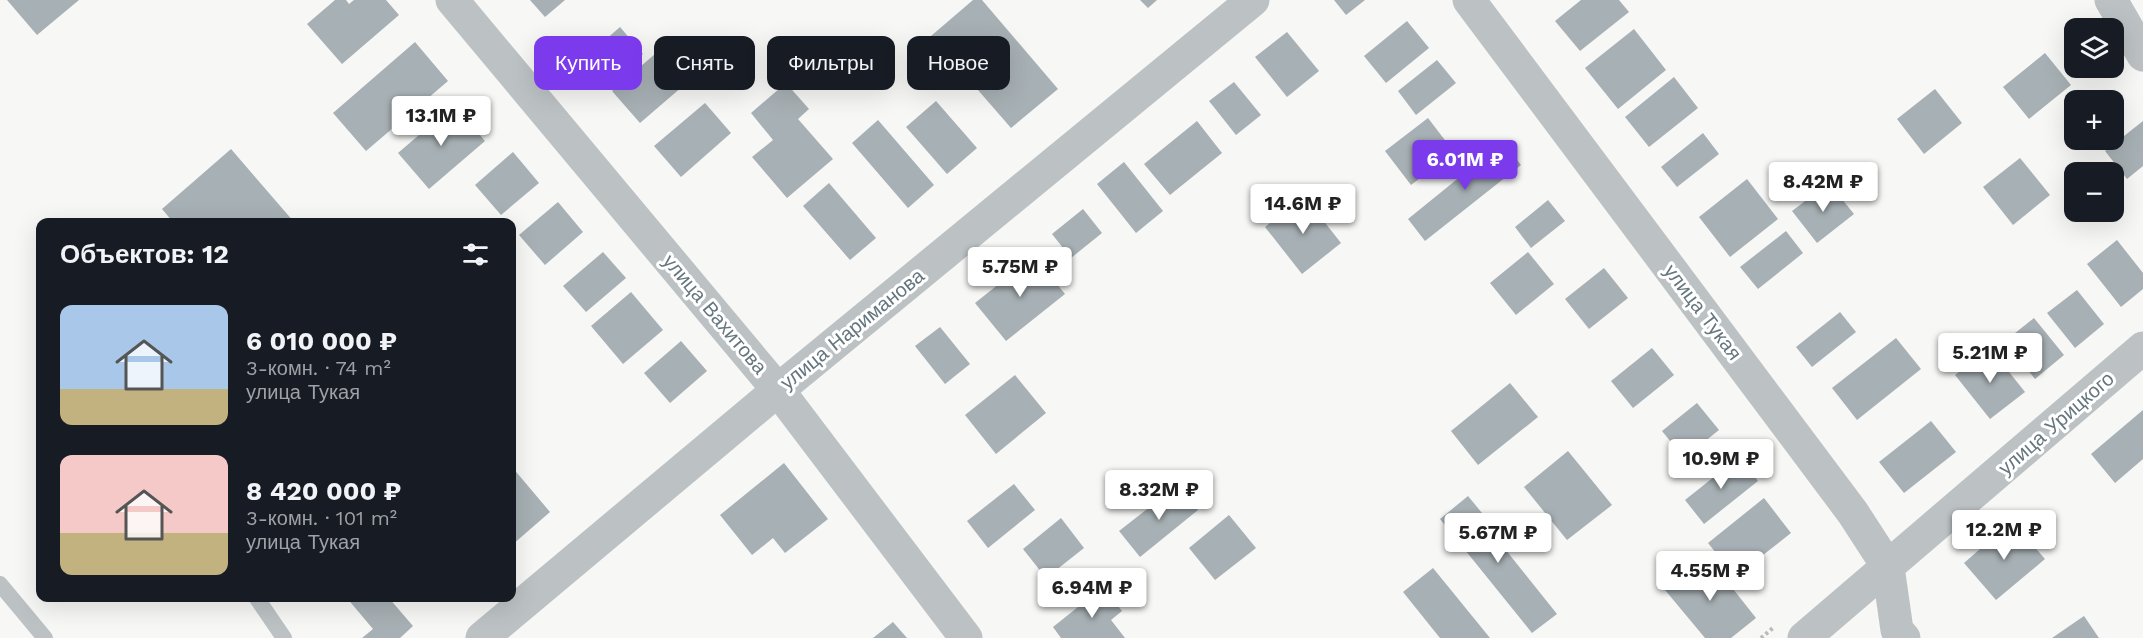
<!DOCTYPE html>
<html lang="ru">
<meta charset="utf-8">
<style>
body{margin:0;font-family:"Work Sans",sans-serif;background:#20242c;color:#f1f3f6;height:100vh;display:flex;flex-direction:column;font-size:22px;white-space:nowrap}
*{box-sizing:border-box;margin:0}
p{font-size:20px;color:#9ea1a6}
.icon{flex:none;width:33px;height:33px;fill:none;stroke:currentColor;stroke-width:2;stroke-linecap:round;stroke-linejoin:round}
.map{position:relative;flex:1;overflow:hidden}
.side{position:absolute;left:36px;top:218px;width:480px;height:384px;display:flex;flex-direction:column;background:#171b24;border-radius:12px;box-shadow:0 6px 24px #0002}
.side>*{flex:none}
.hud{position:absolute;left:534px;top:36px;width:570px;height:54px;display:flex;gap:12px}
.buttons{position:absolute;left:2064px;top:18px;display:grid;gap:12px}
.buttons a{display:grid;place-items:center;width:60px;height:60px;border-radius:12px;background:#171b24;box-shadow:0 6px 24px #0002;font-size:30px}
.price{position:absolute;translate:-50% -51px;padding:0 14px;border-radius:6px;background:#fff;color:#222;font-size:20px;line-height:39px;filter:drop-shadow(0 2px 3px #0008)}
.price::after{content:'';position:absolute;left:50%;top:36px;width:18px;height:14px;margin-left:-9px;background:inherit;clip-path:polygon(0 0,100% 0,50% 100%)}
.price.active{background:#7c3aed;color:#fff}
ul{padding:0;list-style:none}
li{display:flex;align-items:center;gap:18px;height:150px;padding:0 24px}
li span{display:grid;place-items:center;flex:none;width:168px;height:120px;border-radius:12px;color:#555}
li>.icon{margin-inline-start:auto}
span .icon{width:72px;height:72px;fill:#fffc;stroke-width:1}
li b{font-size:26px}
h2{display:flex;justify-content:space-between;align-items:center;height:72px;padding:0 24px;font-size:26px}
.tag{padding:0 21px;border-radius:12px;background:#171b24;box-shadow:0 6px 24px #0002;font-size:21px;line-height:54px}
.tag.active{background:#7c3aed;color:#fff}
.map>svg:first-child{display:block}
.building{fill:#a7b0b4}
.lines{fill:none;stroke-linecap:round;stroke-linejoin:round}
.path{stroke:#b7bbbd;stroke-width:4;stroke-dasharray:3 3;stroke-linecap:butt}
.service{stroke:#bcc2c4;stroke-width:16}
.minor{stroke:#bcc2c4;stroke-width:33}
.tertiary{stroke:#bcc2c4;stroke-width:33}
.labels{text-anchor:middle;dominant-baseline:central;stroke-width:6;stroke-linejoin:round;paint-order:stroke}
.street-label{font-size:20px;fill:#65767e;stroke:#fff}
</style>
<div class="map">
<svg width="2143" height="638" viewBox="0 0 2143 638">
<rect width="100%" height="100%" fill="#f7f7f5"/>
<g class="building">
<polygon points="7,0 79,0 37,35"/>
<polygon points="335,0 346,0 349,4 354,0 386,0 399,15 342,64 307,24"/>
<polygon points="530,0 565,0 545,17"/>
<polygon points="973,0 982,0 1058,89 1011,128 931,36"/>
<polygon points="1140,0 1157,0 1148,8"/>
<polygon points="1334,0 1365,0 1346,15"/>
<polygon points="1581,0 1619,0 1629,12 1580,51 1555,21"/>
<polygon points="1407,21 1429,48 1386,83 1364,56"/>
<polygon points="620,27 643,54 604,88 581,61"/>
<polygon points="1634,29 1666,70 1618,109 1585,68"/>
<polygon points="1287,32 1319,71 1287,97 1255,57"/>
<polygon points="415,42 448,81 366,151 333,113"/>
<polygon points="662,48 690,80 640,123 612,91"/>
<polygon points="2045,53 2071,85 2029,119 2003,87"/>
<polygon points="1437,60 1456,83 1416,115 1398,91"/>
<polygon points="1674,77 1698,108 1649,147 1625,117"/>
<polygon points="1234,82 1261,115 1236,135 1209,101"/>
<polygon points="786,83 809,109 798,119 833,159 787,198 752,157 773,140 751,113"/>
<polygon points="1935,89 1962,123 1924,154 1897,119"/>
<polygon points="936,101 977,148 947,174 906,127"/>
<polygon points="705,103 731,133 681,177 654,146"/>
<polygon points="454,105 485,141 429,189 398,153"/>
<polygon points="1428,118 1454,152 1411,185 1385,151"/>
<polygon points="878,120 934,185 908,208 852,143"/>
<polygon points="1197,121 1222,153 1170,195 1144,164"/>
<polygon points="2143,121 2143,166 2127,179 2105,151"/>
<polygon points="1703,133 1719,154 1677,187 1661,167"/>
<polygon points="1503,142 1521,165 1425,241 1408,219"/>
<polygon points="231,149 294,222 173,222 162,209"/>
<polygon points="513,152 539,183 501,215 475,185"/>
<polygon points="2020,158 2050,195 2013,225 1983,187"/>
<polygon points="1124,162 1163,211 1136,233 1097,184"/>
<polygon points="1747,179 1778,219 1730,257 1699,217"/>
<polygon points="829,183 876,238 850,260 803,206"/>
<polygon points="1829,183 1854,214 1817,243 1792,211"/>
<polygon points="1304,196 1341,243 1302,274 1265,227"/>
<polygon points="1548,200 1565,221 1531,248 1515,227"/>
<polygon points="558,202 583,232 545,265 519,235"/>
<polygon points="1083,209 1102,233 1071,258 1052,234"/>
<polygon points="1786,231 1803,253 1758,289 1740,267"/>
<polygon points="2117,240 2143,273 2143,289 2121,307 2087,264"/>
<polygon points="603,252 626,278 586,312 563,286"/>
<polygon points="1528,252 1554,284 1516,315 1490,283"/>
<polygon points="1034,256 1065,294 1006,341 975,303"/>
<polygon points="1604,268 1628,298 1589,329 1565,299"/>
<polygon points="2077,290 2104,324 2075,348 2047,313"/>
<polygon points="631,292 663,330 623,364 591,326"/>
<polygon points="1840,312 1856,332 1812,367 1796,347"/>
<polygon points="2034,318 2064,355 2035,379 2005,341"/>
<polygon points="940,327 970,364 945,384 915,346"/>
<polygon points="1896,338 1921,369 1857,420 1832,388"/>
<polygon points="681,341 707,371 670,403 644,373"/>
<polygon points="1652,348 1674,375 1633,408 1611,381"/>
<polygon points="1990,348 2025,392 1990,419 1955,375"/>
<polygon points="1015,375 1046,413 996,454 965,415"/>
<polygon points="1510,383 1538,417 1478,465 1451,431"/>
<polygon points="1697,403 1719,430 1684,458 1662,431"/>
<polygon points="2143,410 2143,459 2115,483 2091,454"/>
<polygon points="1931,421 1956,452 1904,493 1879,462"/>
<polygon points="1568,451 1612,505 1567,540 1524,487"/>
<polygon points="1739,457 1758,481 1704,524 1685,500"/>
<polygon points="784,463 828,519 785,553 773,538 752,555 720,515"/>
<polygon points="512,467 550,512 512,545"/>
<polygon points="1014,484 1035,510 988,548 967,521"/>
<polygon points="1178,485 1198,510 1140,557 1119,531"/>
<polygon points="1468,496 1501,536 1497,539 1557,614 1532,633 1440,519"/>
<polygon points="1764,498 1791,533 1735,577 1708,543"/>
<polygon points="1229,515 1256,548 1215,580 1189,548"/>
<polygon points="1061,518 1084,548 1046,578 1023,549"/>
<polygon points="2012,521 2045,559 1996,600 1964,563"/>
<polygon points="1707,556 1756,618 1731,638 1705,638 1665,590"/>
<polygon points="1433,568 1490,638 1440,638 1403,592"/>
<polygon points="1103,587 1122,611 1111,620 1125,638 1061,638 1053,627"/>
<polygon points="346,597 388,597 413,626 400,638 362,638 373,629"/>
<polygon points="2084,616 2099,638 2052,638"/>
<polygon points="893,622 907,638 873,638"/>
</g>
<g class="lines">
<polyline class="path" points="1761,638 1773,628"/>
<g class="service">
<polyline points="0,584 45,638"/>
<polyline points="256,597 284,638"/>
</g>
<g class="minor">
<polyline points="1469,0 1853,513 1888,567 1897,630 1904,638"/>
<polyline points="2111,0 2143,55"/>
<polyline points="482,638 778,390 1253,0"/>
<polyline points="1804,638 2143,348"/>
</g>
<polyline class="tertiary" points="452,0 778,390 966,638"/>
</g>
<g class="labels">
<g class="street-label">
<text transform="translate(1703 312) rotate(53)">улица Тукая</text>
<text transform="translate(715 314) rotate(50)">улица Вахитова</text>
<text transform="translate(852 329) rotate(-39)">улица Нариманова</text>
<text transform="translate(2056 423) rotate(-41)">улица Урицкого</text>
</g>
</g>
</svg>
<div class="buttons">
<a><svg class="icon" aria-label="layers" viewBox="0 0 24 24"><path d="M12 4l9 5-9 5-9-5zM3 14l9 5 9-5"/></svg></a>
<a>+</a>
<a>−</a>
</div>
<b class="price" style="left:441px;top:147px">13.1M ₽</b>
<b class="price active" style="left:1465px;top:191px">6.01M ₽</b>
<b class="price" style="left:1823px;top:213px">8.42M ₽</b>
<b class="price" style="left:1303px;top:235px">14.6M ₽</b>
<b class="price" style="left:1020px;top:298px">5.75M ₽</b>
<b class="price" style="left:1990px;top:384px">5.21M ₽</b>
<b class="price" style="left:1721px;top:490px">10.9M ₽</b>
<b class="price" style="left:1159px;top:521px">8.32M ₽</b>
<b class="price" style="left:2004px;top:561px">12.2M ₽</b>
<b class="price" style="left:1498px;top:564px">5.67M ₽</b>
<b class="price" style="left:1710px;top:602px">4.55M ₽</b>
<b class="price" style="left:1092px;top:619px">6.94M ₽</b>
<div class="hud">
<a class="tag active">Купить</a>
<a class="tag">Снять</a>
<a class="tag">Фильтры</a>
<a class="tag">Новое</a>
</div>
<section class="side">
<h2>Объектов: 12<svg class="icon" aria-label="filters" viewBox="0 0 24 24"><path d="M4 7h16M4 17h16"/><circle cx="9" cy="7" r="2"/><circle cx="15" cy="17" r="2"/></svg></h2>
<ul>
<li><span style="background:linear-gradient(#a9c7e8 70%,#c2b280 0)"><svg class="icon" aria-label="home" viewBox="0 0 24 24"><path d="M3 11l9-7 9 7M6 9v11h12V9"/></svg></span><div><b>6 010 000 ₽</b><p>3-комн. · 74 m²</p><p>улица Тукая</p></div></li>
<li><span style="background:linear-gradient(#f6c9c9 65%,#c2b280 0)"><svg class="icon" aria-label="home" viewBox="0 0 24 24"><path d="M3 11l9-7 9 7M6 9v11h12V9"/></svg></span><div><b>8 420 000 ₽</b><p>3-комн. · 101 m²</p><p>улица Тукая</p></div></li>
</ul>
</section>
</div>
